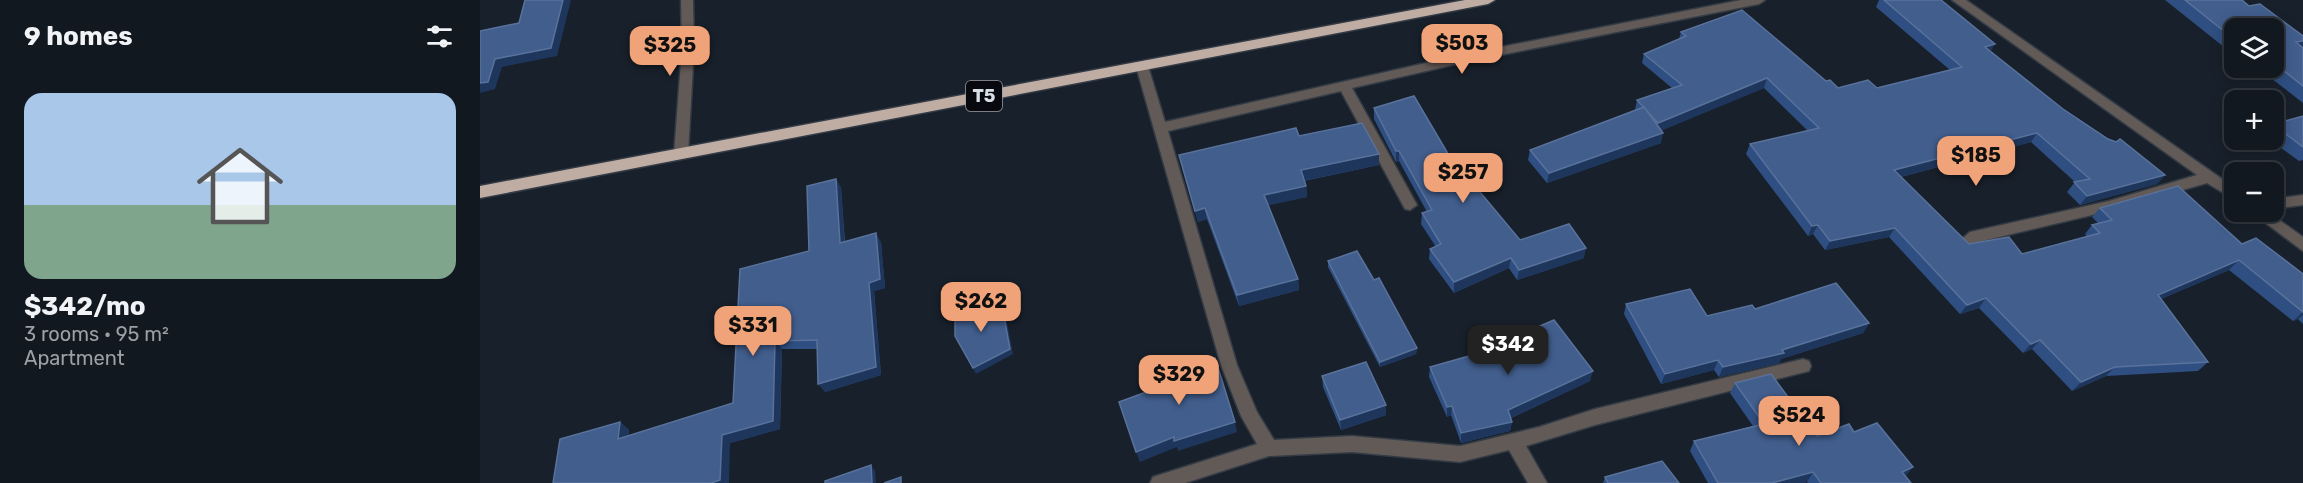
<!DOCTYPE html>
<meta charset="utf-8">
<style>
body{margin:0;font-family:Rubik,sans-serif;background:#1f252d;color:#f1f3f6;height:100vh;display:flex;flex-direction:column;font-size:22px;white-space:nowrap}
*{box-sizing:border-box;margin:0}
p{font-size:20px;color:#9ca0a5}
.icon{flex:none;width:33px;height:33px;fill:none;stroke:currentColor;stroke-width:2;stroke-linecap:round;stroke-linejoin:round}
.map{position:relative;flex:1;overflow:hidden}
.drawer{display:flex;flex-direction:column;background:#121820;width:480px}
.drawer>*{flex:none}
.controls{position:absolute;left:1744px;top:18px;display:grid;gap:12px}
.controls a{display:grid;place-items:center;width:60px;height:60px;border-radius:12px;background:#121820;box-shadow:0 3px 15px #0003,0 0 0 2px #31373e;font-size:30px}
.price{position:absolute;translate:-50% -51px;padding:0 14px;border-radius:12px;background:#f0a378;color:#111;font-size:20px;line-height:39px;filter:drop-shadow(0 2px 3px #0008)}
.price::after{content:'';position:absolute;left:50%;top:36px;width:18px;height:14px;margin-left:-9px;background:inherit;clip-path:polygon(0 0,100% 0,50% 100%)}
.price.current{background:#222;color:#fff}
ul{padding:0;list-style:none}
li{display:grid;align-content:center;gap:12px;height:318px;padding:0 24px}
li span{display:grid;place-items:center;height:186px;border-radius:18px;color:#555}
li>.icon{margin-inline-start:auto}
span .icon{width:108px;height:108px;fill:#fffc;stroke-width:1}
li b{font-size:26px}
h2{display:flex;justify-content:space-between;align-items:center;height:72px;padding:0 24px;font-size:26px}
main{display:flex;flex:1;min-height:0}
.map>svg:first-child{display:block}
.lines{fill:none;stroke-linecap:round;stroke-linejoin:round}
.minor-casing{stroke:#333b45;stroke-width:3}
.highway-casing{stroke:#333b45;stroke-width:3}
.minor{fill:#625a57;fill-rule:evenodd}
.highway{fill:#bfada4;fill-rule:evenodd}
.wall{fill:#2f4f82}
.shaded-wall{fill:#1e365b}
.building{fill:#415e8d;stroke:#59729b;stroke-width:1.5}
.labels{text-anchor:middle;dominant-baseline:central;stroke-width:4.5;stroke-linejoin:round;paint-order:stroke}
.shield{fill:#07090e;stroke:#9a9ea5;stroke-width:1.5}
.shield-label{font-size:18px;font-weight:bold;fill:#d9dee6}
</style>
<main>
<section class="drawer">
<h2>9 homes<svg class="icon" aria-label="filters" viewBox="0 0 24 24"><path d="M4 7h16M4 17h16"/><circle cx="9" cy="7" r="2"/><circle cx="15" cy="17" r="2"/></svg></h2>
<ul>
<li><span style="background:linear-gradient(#a9c7e8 60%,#7fa58c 0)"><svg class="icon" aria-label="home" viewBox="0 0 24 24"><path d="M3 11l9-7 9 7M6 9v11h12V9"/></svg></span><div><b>$342/mo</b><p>3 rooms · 95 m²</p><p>Apartment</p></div></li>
</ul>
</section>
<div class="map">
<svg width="1823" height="483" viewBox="0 0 1823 483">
<rect width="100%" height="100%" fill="#18202b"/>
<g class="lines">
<defs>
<g id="minor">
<polygon points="201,0 213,0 214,48 208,154 201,159 194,154 202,48"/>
<polygon points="1261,0 1285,0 1279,4 990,61 872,88 937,205 930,210 925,209 861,91 688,131 757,365 777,412 794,440 872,436 980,446 1059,427 1115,409 1323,359 1329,361 1331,366 1329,371 1115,425 1046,446 1067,483 1048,483 1029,450 980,462 872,452 789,456 705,483 670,483 673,477 679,475 777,444 761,416 741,365 656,66 658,63 666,63 668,66 685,122 990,53"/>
<polygon points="1472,0 1486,0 1755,188 1755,200 1727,183 1629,211 1490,244 1485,242 1483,238 1490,232 1629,201 1717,175"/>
<polygon points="1823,195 1823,205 1794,209 1794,199"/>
<polygon points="1771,212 1788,212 1823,237 1823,251"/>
</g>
<polygon id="highway" points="985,0 1015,0 1008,4 0,198 0,186"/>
</defs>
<use href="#minor" class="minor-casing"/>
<use href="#highway" class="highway-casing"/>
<use href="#minor" class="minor"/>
<use href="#highway" class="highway"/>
</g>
<g class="wall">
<polygon points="1399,0 1461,0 1510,51 1583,109 1628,139 1685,175 1677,184 1600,205 1587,192 1595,182 1551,142 1421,177 1489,244 1542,254 1607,237 1605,234 1612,225 1618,223 1612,217 1620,208 1762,244 1823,274 1823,324 1818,319 1813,321 1749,270 1681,299 1728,362 1718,371 1626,376 1592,391 1552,349 1543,353 1499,308 1480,314 1409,237 1345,250 1333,234 1328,236 1266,154 1270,144 1328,131 1284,88 1182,130 1181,143 1067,183 1048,160 1050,150 1155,110 1157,100 1192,88 1162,63 1164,54 1199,39 1201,32 1346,81 1358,88 1397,88 1470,70 1396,7"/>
<polygon points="1685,0 1762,0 1823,48 1823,103 1778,68 1794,68 1794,28 1755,28 1755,50 1749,51"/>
<polygon points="894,108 984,181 1040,240 1104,258 1037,280 1029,268 974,293 949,259 950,249 956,247 941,224 942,213 947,212 919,161 916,162 894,119"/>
<polygon points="1823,116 1823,160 1819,161 1790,140 1794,140 1794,124"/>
<polygon points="819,136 899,154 899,165 824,181 826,186 827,197 788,205 818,279 819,290 759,306 727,219 718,222 699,155"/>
<polygon points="356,179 361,188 365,242 401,242 405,288 394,291 401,375 345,392 337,349 302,349 300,429 250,443 73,483 140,422 149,430 148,436 253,403 329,251"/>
<polygon points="848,261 894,280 937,348 936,354 900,367 848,267"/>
<polygon points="1146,304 1227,316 1275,309 1389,323 1383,333 1301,359 1299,363 1239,377 1234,370 1181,384 1144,314"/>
<polygon points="950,367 1110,381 1031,418 1032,422 1030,431 981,443 971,415 967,417 949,377"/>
<polygon points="842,376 906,415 861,430 843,387"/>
<polygon points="1255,383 1337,436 1374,432 1433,467 1425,476 1430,483 1328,483 1327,482 1322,483 1228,483 1210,451 1214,441 1273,426 1250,393"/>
<polygon points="1125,477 1199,483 1123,483"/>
</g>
<g class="shaded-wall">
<polygon points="83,0 91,0 77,56 22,67 15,89 0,93 0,83 15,59"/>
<polygon points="1823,41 1823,46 1819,50 1816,42"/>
<polygon points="1755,43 1755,50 1749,51"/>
<polygon points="1515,44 1509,54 1505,47"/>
<polygon points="1287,78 1284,88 1176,133 1178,123"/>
<polygon points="1183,133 1181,143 1067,183 1069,173"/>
<polygon points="1557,133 1551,142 1409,180 1414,170"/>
<polygon points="916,151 919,151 919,161 916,162"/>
<polygon points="899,154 899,165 822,181 821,170"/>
<polygon points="1685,175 1677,184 1600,205 1607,196"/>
<polygon points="356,179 361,188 365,252 360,243"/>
<polygon points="826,186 827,197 786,206 784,195"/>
<polygon points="725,208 727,219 718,222 715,211"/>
<polygon points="1338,225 1333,234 1328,236 1332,226"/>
<polygon points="1415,228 1409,237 1345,250 1350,241"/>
<polygon points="396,233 401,242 405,288 394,291 401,375 345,392 338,384 389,283"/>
<polygon points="1106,248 1104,258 1037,280 1039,270"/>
<polygon points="1031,258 1029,268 974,293 974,282"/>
<polygon points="1759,260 1749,270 1669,304 1678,295"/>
<polygon points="818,279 819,290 759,306 757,295"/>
<polygon points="1506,298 1499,308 1480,314 1487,305"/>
<polygon points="522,306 525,312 533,354 496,374 493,368"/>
<polygon points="1823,312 1823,315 1818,319 1813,321"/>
<polygon points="1389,323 1383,333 1301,359 1299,363 1239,377 1243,367"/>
<polygon points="1560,340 1552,349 1543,353 1551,344"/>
<polygon points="295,341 302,349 300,429 250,443 249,483 231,483 242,435"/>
<polygon points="937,348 936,354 900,367 900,362"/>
<polygon points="1238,360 1234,370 1181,384 1185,374"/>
<polygon points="1635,367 1626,376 1592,391 1601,382"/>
<polygon points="1113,371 1110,381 1026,420 1028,410"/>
<polygon points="906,405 906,415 861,430 860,420"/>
<polygon points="972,406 971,415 967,417 967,407"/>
<polygon points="140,422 149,430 147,447 138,439"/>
<polygon points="755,422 757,432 698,451 697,447 660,462 656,452 694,437"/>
<polygon points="1032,422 1030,431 981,443 981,433"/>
<polygon points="391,465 395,471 396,483 392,483"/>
<polygon points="1433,467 1425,477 1422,472"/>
<polygon points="1333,472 1327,482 1322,483 1292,483"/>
</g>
<g class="building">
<polygon points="45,0 83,0 71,48 15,59 8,82 0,83 0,31 39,23"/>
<polygon points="1404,0 1461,0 1515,44 1505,47 1583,109 1628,139 1636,142 1640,139 1685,175 1607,196 1594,182 1610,179 1557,133 1414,170 1489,244 1529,237 1542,254 1620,233 1612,225 1632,220 1620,208 1698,186 1762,244 1776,238 1823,274 1823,312 1759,260 1678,295 1728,362 1635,367 1601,382 1560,340 1551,344 1506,298 1487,305 1415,228 1350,241 1338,225 1332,226 1270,144 1339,128 1287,78 1178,123 1157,100 1202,85 1164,54 1206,36 1201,32 1262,10 1346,81 1350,80 1358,88 1388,80 1397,88 1482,67"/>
<polygon points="1705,0 1762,0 1769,6 1780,4 1823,36 1823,41 1816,42 1823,48 1823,86 1794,63 1794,28 1755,28 1755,40"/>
<polygon points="934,96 984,181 990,180 1040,240 1089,224 1106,248 1039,270 1031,258 974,282 950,249 961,244 942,213 952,210 919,151 916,151 894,108"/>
<polygon points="1164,107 1183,133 1069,173 1050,150"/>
<polygon points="1823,116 1823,147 1794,125 1794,124"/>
<polygon points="882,123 899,154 821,170 826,186 784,195 818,279 757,295 725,208 715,211 699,155 816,128 819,136"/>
<polygon points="356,179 360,243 396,233 400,279 389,283 396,367 338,384 337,340 295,341 293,421 242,435 240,480 231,483 73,483 80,439 140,422 138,439 253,403 260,269 329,251 327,186"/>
<polygon points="877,251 894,280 899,278 937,348 900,362 848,261"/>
<polygon points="1356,283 1389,323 1302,350 1304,353 1243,367 1238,360 1185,374 1146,304 1210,289 1227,316 1272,305 1275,309"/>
<polygon points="522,306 530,349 493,368 475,336 475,309"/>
<polygon points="1074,320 1113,371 1028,410 1032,422 981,433 972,406 967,407 950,367 989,356"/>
<polygon points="735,358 755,422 694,441 694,437 656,452 639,402 680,387 677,376"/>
<polygon points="886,362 906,405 860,420 842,376"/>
<polygon points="1291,374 1337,436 1369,424 1374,432 1397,423 1433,467 1422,472 1431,483 1341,483 1333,472 1292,483 1238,483 1214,441 1284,424 1255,383"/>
<polygon points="1182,461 1199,483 1128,483 1125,477"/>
<polygon points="391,465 392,483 345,483 345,481"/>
<polygon points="421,477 421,483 404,483"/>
</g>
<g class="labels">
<rect class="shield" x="486" y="81" width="36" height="30" rx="4.5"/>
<g class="shield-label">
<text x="504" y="96">T5</text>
</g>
</g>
</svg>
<div class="controls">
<a><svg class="icon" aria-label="layers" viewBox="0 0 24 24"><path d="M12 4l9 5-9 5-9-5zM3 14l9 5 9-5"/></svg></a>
<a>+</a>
<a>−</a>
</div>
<b class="price" style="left:982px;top:75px">$503</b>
<b class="price" style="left:190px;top:77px">$325</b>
<b class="price" style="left:1496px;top:187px">$185</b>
<b class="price" style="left:983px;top:204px">$257</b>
<b class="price" style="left:501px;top:333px">$262</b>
<b class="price" style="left:273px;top:357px">$331</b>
<b class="price current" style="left:1028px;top:376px">$342</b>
<b class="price" style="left:699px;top:406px">$329</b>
<b class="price" style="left:1319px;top:447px">$524</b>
</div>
</main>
